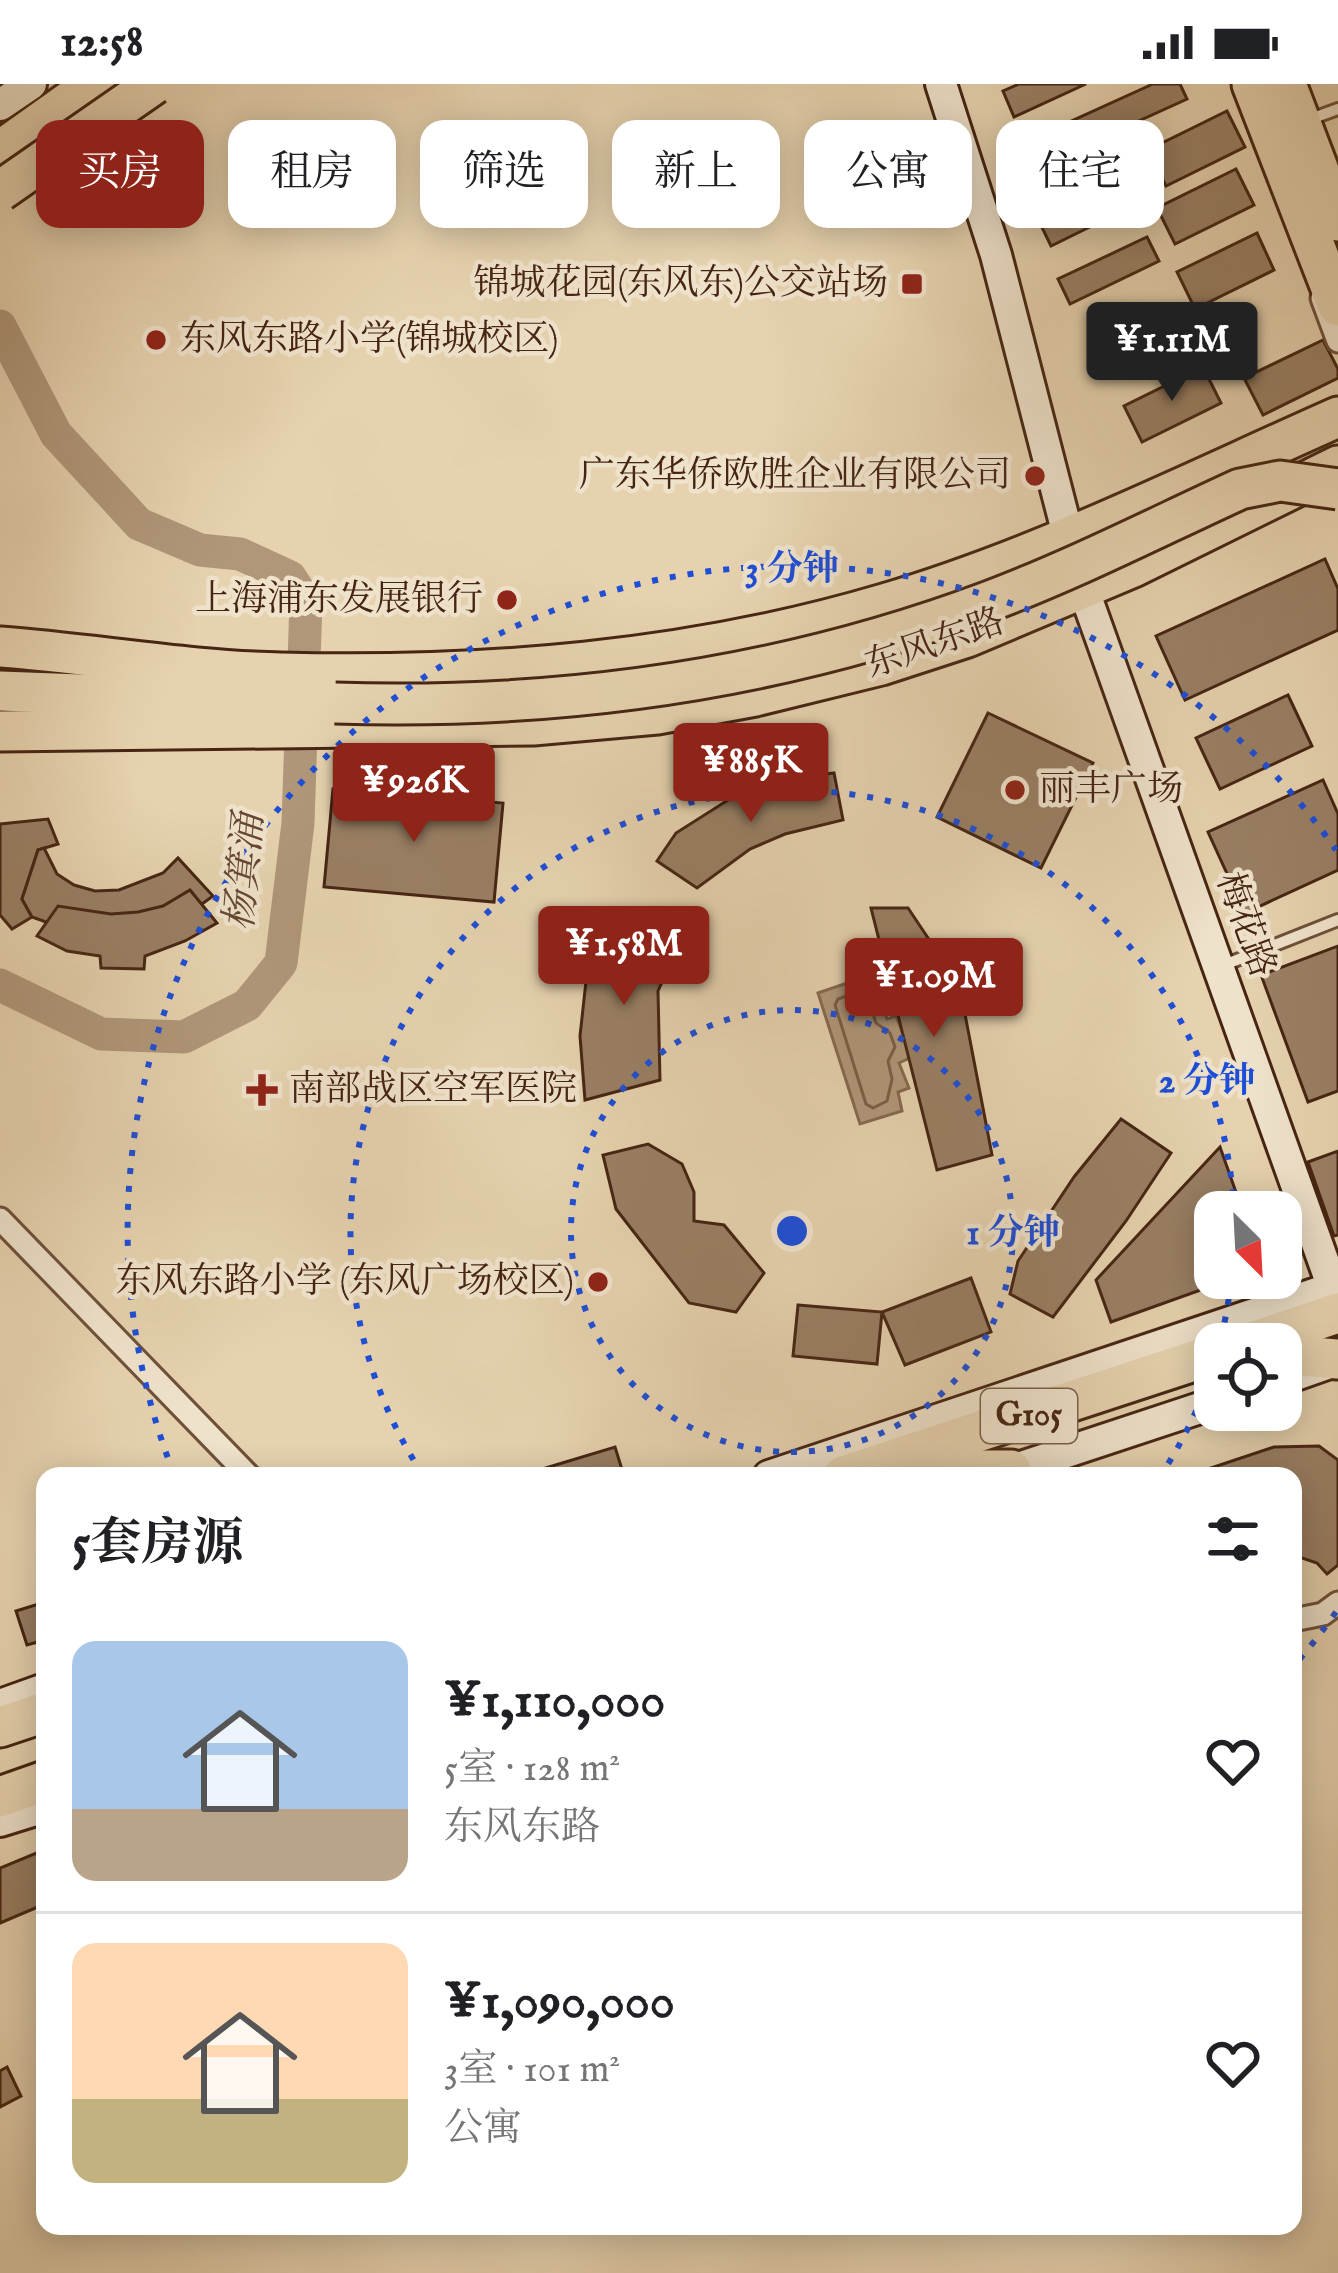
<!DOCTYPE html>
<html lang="zh">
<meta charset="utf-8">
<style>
body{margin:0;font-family:"IM FELL English","Noto Serif SC",serif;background:#f2f2f2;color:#202124;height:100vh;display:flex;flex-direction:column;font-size:45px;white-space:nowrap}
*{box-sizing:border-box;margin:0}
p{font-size:39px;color:#757577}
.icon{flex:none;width:66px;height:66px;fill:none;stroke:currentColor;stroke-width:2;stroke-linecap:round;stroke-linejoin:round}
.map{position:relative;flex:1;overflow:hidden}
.details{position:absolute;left:36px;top:1383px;width:1266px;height:768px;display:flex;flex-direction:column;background:#fff;border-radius:24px;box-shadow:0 6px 30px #0003}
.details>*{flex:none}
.hud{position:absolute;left:36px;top:36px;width:1266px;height:108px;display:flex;gap:24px}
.needle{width:78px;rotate:156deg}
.tools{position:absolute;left:1194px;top:1107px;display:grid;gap:24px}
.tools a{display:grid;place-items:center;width:108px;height:108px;border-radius:24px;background:#fff;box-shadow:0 6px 30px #0003;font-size:60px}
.price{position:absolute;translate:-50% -102px;padding:0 27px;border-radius:12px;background:#8f2418;color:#fff;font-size:39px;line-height:78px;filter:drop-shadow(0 3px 6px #0008)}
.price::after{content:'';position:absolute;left:50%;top:72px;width:36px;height:27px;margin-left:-18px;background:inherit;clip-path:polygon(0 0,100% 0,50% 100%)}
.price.on{background:#222;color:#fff}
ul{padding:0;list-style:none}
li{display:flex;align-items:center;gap:36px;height:300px;padding:0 36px}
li+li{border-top:3px solid #e0e0e0}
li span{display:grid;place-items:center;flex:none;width:336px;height:240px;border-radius:24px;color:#555}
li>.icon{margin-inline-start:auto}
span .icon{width:144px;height:144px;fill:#fffc;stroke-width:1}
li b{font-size:51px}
h2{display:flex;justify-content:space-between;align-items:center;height:144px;padding:0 36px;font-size:51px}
.pill{padding:0 42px;border-radius:24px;background:#fff;box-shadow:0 6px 30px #0003;font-size:42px;line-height:108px}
.pill.on{background:#8f2418;color:#fff}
.status{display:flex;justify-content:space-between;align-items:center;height:84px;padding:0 60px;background:#fff;direction:ltr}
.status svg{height:33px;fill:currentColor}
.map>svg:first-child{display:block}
.water{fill:#b0977a;stroke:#866951;stroke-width:3}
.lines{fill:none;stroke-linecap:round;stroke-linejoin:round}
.shore{stroke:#7b5e46;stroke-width:3}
.river{stroke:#b0977a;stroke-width:33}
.building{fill:#997f64;stroke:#462513;stroke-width:3}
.lane-casing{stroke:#6e503a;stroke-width:16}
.street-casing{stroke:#6e503a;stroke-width:27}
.secondary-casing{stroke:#462513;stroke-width:36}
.primary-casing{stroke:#462513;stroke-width:39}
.highway-casing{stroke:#462513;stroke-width:45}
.lane{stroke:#efe2cb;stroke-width:10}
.street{stroke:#efe2cb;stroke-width:21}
.secondary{stroke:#efe2cb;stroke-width:30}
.primary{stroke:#e6d2af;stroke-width:33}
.highway{stroke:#e6d2af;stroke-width:39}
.highway-bridge-casing{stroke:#462513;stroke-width:45;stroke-linecap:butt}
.highway-bridge{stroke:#e6d2af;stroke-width:39}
.ring{fill:none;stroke:#1d4ed8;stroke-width:6;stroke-dasharray:6 12}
.poi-dot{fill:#8f2418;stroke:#efe2cb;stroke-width:4.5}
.labels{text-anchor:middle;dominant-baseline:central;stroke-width:9;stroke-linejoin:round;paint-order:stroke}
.shield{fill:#efe2cb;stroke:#795e4a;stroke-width:3}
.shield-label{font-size:33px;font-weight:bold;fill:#462513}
.poi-label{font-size:36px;fill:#462513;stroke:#efe2cb;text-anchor:end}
.street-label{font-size:36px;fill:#462513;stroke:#efe2cb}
.water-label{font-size:39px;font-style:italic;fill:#664732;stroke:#efe2cb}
.centre{fill:#1d4ed8;stroke:#efe2cb;stroke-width:6}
.ring-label{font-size:36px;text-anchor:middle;font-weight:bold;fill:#1d4ed8;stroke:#efe2cb;stroke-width:9;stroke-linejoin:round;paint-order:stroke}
</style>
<div class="status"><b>12:58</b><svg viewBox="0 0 49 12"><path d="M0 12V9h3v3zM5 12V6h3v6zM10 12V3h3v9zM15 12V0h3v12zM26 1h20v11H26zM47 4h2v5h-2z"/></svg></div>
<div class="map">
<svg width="1338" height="2189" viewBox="0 0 1338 2189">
<rect width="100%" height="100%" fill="#e6d2af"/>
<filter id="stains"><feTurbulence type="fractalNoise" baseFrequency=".00167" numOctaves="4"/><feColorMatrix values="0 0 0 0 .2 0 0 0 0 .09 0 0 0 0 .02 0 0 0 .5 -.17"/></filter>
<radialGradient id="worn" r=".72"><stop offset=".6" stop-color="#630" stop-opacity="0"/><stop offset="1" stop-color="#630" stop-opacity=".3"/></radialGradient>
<polygon class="water" points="862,894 866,905 877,900 887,935 896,932 912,973 899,979 909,1004 898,1008 902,1027 860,1040 818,909"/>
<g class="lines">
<polygon class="shore" points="853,910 869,918 876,939 890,949 895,963 888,977 892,995 887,1017 873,1024 866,1020 835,921 838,915"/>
<g class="river">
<polyline points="0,242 56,350 139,440 200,466 240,470 290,493 306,518 304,577"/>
<polyline points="0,901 101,950 184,953 247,921 281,879 298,739 302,620"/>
</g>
</g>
<g class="building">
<polygon points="1019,0 1086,0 1014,33 1003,7"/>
<polygon points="1153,0 1180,0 1187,15 1035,84 1023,59"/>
<polygon points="1227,27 1245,63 1166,102 1148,66"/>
<polygon points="1236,85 1254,121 1175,160 1157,124"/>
<polygon points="1112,86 1130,123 1051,162 1033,125"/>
<polygon points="1257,149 1274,186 1195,225 1177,188"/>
<polygon points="1147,153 1159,177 1070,220 1058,195"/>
<polygon points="1323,256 1338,285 1338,294 1263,331 1244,294"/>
<polygon points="1203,283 1221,319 1142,358 1124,322"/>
<polygon points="1325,475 1338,505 1338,546 1185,616 1156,552"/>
<polygon points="1288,611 1312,662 1220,705 1196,654"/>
<polygon points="988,629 1093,679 1041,784 937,733"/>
<polygon points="834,689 843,736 785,750 750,765 697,804 657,777 676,749 728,716 795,694"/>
<polygon points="1323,696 1338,730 1338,786 1245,829 1208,748"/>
<polygon points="333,705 503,719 494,818 324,803"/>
<polygon points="48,735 58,760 38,766 22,815 32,833 12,845 0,831 0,740"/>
<polygon points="44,764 57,790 74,801 95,807 119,806 163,789 178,774 213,812 180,836 149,848 101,851 46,838 32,833 22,815 38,766"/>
<polygon points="190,806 217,839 185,857 145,872 144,885 101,884 100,872 67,867 37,852 58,822 111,830 138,828 163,822"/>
<polygon points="871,824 908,824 932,860 964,925 992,1071 937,1086"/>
<polygon points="620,828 680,858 658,907 660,996 585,1016 580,952 588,879"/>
<polygon points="1338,862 1338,1007 1308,1018 1261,891"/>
<polygon points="1121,1035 1171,1069 1126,1137 1053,1233 1010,1210 1018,1177 1074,1093"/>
<polygon points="648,1060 682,1080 694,1108 694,1137 724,1141 764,1189 736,1228 689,1219 616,1125 603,1071"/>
<polygon points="1220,1063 1243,1128 1215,1128 1215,1194 1226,1197 1111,1238 1096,1196"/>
<polygon points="1338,1067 1338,1151 1334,1152 1308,1078"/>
<polygon points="971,1194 991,1248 905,1281 882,1228"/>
<polygon points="798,1221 882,1228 877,1280 793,1272"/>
<polygon points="1319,1362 1338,1376 1338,1481 1327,1490 1317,1479 1293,1471 1293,1392 1187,1392 1274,1363"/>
<polygon points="615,1363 624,1392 519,1392"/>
<polygon points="45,1518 45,1556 27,1561 16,1527"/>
<polygon points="39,1768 45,1783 45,1820 0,1839 0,1784"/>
<polygon points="7,1983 21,2012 0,2023 0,1987"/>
</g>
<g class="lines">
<defs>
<g id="lane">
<polyline points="1316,33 1338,25"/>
<polyline points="1224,881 1338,836"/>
</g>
<g id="street">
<polyline points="1322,214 1338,257"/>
<polyline points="0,1135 249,1392"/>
<polyline points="1293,1536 1323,1530 1338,1519"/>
</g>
<g id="secondary">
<polyline points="941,0 996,171 1068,451"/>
<polyline points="0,21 31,0"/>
<polyline points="1083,504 1333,1204"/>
<polyline points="1281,1296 1332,1278"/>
<polyline points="769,1392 1338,1202"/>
<polyline points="994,1392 1215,1319"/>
<polyline points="0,1621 45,1605"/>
<polyline points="0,1737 45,1723"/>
</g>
<polyline id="primary" points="76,31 119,0"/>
<g id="highway">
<polyline points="1252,0 1338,222"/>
<polyline points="1286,0 1338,137"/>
<polyline points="0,67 94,0"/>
<path d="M0 563C94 570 187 587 281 589 484 594 688 578 884 520 1040 474 1189 399 1338 333"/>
<polyline points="0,607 324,619"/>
<polyline points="0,647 533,641 657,630 755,612 881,581 967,553 1133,483 1338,382"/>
<polyline points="1246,1260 1338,1229"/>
<polyline points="1287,1271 1338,1275"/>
<polyline points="938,1386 1011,1386"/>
<polyline points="843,1392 1215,1270"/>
<polyline points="0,1643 45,1628"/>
<polyline points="0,1713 45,1697"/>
</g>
</defs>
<use href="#lane" class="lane-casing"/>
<use href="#street" class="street-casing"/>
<use href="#secondary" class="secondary-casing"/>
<use href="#primary" class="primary-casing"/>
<use href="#highway" class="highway-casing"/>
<use href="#lane" class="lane"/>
<use href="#street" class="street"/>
<use href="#secondary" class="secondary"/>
<use href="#primary" class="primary"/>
<use href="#highway" class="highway"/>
<defs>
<g id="highway-bridge">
<polyline points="0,107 154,0"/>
<path d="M335 619C558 626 779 596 990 517 1075 485 1157 443 1240 405L1280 397 1338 405"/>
</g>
</defs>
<use href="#highway-bridge" class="highway-bridge-casing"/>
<use href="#highway-bridge" class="highway-bridge"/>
</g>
<g class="ring">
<circle cx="792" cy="1147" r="221"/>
<path d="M1231 1197A442 442 0 0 1 1220 1258M1215 1276A442 442 0 0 1 1161 1391M423 1391A442 442 0 1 1 1234 1128"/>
<path d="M1336 1528A664 664 0 0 1 1293 1583M174 1390A664 664 0 0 1 1336 766"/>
</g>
<g class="poi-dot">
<rect x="900" y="188" width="24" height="24" rx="6"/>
<circle cx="156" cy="256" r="12"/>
<circle cx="1035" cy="392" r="12"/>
<circle cx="507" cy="516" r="12"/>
<circle cx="1015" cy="706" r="12"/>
<path d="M256 988h12v12h12v12h-12v12h-12v-12h-12v-12h12z"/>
<circle cx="598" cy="1198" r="12"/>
</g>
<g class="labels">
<rect class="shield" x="981" y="1305" width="96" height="54" rx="9"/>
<g class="shield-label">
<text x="1029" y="1332">G105</text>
</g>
<g class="poi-label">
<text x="888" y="200">锦城花园(东风东)公交站场</text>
<text x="180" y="256" text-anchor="start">东风东路小学(锦城校区)</text>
<text x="1011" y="392">广东华侨欧胜企业有限公司</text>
<text x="483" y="516">上海浦东发展银行</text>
<text x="1039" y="706" text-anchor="start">丽丰广场</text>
<text x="289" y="1006" text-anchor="start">南部战区空军医院</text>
<text x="574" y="1198">东风东路小学 (东风广场校区)</text>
</g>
<g class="street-label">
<text transform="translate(935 560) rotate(-19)">东风东路</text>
<text transform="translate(1245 841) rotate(70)">梅花路</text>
</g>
<g class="water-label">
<text transform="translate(246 788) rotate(-85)">杨箕涌</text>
</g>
</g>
<circle cx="792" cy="1147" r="18" class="centre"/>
<g class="ring-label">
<text x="792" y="496">3 分钟</text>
<text x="1207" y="1008">2 分钟</text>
<text x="1013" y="1160">1 分钟</text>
</g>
<rect width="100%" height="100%" filter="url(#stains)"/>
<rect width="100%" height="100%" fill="url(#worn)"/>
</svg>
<div class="tools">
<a><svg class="needle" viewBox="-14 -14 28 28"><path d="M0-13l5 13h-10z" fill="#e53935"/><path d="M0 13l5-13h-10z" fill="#757577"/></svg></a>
<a><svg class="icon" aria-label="locate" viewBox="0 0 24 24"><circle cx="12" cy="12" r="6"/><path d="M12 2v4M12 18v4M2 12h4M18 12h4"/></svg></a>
</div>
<b class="price on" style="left:1172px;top:320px">¥1.11M</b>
<b class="price" style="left:751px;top:741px">¥885K</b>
<b class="price" style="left:414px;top:761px">¥926K</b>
<b class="price" style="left:624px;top:924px">¥1.58M</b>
<b class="price" style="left:934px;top:956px">¥1.09M</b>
<div class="hud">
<a class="pill on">买房</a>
<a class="pill">租房</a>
<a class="pill">筛选</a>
<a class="pill">新上</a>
<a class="pill">公寓</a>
<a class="pill">住宅</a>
</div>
<section class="details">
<h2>5套房源<svg class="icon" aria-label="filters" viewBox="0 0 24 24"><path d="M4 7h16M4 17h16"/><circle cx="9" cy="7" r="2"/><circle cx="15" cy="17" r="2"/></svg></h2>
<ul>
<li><span style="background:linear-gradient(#a9c7e8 70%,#b9a48a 0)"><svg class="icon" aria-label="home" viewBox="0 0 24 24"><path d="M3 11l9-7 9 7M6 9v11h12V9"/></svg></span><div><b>¥1,110,000</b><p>5室 · 128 m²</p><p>东风东路</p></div><svg class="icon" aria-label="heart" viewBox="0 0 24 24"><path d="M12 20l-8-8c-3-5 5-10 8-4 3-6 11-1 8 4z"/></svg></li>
<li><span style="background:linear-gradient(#ffd9b3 65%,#c2b280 0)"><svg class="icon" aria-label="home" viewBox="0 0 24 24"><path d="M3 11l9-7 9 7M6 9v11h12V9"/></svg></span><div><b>¥1,090,000</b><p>3室 · 101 m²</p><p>公寓</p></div><svg class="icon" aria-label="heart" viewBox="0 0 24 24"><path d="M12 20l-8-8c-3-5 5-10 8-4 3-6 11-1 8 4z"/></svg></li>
</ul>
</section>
</div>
